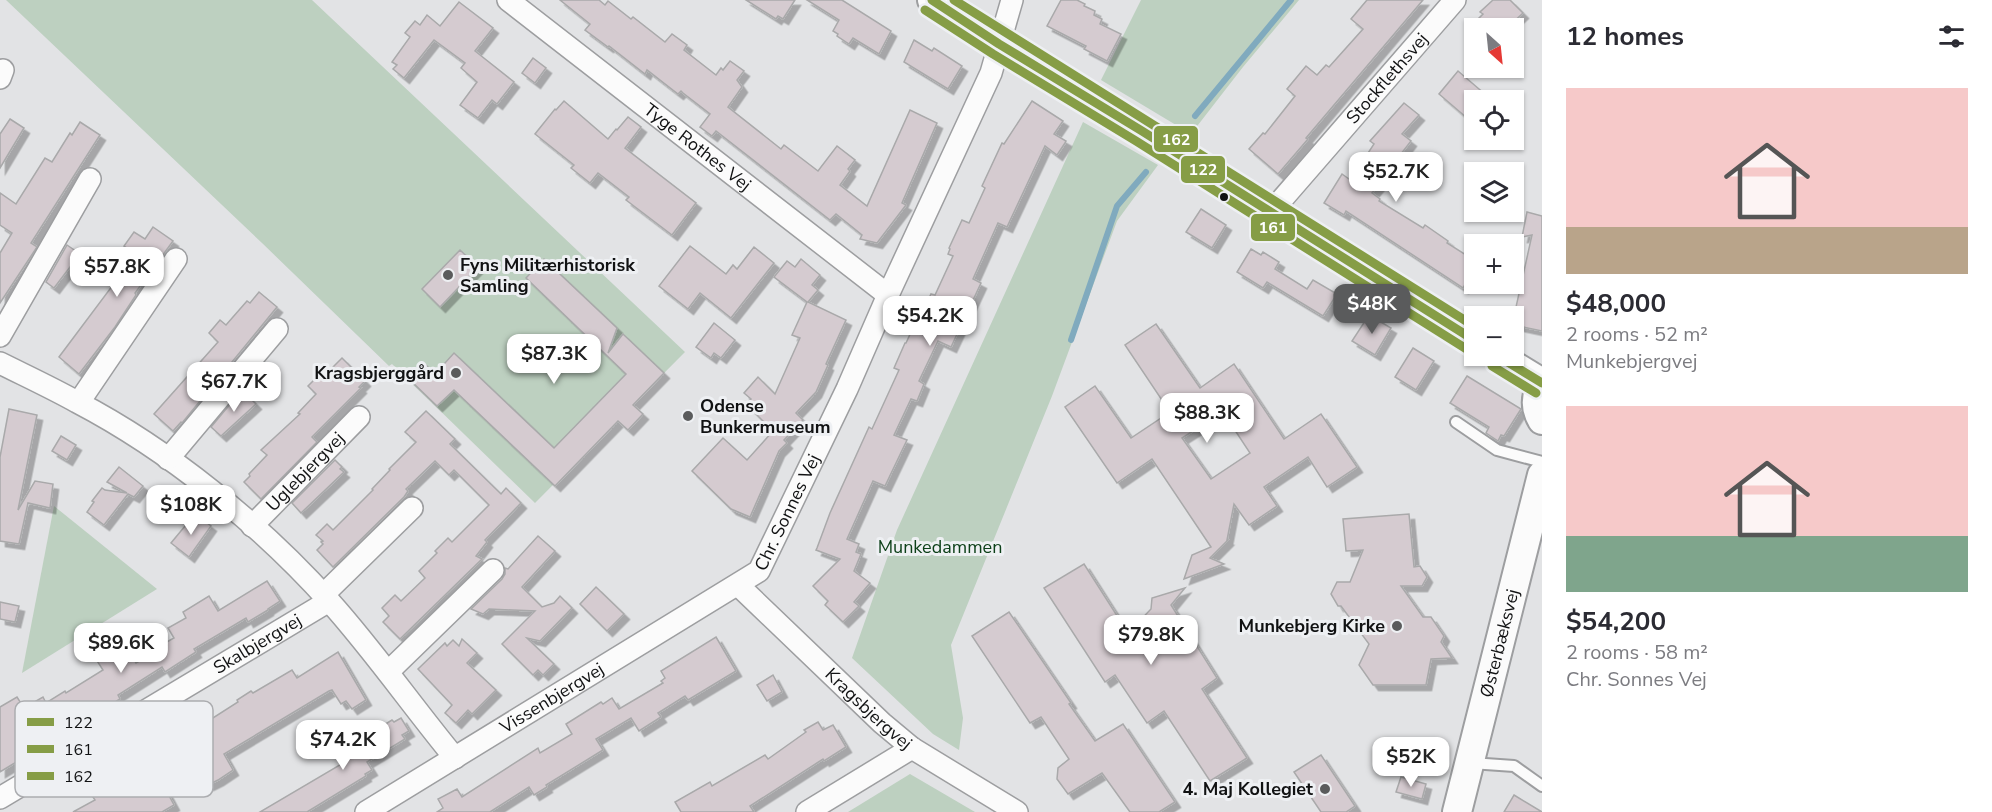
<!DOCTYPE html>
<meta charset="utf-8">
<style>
body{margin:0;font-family:"Nunito Sans",sans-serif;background:#f2f2f3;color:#2b2b33;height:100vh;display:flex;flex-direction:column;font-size:22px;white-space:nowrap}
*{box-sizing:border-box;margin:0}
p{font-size:20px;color:#7c7c81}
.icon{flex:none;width:33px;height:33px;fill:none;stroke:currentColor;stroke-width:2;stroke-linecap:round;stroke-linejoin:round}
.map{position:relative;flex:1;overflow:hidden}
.details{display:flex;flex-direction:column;background:#fff;width:450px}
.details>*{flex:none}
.needle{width:39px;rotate:153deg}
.controls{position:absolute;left:1464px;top:18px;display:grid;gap:12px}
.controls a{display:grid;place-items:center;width:60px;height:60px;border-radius:0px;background:#fff;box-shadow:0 2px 4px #0004;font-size:30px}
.price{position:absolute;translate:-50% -51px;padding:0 14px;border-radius:12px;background:#fff;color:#222;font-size:20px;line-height:39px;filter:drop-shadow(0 2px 3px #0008)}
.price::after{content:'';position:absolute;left:50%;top:36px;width:18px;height:14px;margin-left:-9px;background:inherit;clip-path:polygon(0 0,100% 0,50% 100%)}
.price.current{background:#5a5b5c;color:#fff}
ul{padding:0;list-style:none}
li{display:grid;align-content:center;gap:12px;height:318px;padding:0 24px}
li span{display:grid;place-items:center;height:186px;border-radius:0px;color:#555}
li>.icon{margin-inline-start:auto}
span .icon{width:108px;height:108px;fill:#fffc;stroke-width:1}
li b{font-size:26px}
h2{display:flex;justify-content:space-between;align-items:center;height:72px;padding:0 24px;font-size:26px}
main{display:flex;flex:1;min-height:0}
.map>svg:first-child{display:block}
.green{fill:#bdd0c0}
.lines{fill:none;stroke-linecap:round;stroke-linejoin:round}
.stream{stroke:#80aabe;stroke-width:6}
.building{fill:#d5cbd0;stroke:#a9a9aa;stroke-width:1.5;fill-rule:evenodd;filter:url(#shadow)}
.lane-casing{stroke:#9d9ea0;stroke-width:14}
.street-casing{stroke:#9d9ea0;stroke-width:24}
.secondary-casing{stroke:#9d9ea0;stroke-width:32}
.lane{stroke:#fbfbfb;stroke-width:10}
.street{stroke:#fbfbfb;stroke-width:21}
.secondary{stroke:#fbfbfb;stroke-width:28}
.bus-1-casing{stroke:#eef0f3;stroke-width:14}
.bus-2-casing{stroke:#eef0f3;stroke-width:14}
.bus-3-casing{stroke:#eef0f3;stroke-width:14}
.bus-1{stroke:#869d46;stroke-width:9}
.bus-2{stroke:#869d46;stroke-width:9}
.bus-3{stroke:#869d46;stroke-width:9}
.bus-dot{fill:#111213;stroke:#eef0f3;stroke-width:2}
.poi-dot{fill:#5a5b5c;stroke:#eef0f3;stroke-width:2}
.labels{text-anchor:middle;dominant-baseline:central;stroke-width:6;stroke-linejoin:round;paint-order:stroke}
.street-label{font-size:18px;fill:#111213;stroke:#eef0f3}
.poi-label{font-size:18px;font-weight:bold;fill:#111213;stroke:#eef0f3;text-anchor:end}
.park-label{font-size:18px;fill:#0d4019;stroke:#eef0f3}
.key{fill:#eef0f3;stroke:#acadb0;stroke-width:1.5}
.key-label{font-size:16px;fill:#111213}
.line-badge{stroke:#eef0f3;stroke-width:2}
.badge-label{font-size:16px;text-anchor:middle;font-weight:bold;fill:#fff}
</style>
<main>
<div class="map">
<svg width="1542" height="812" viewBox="0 0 1542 812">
<defs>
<filter id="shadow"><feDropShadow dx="5.5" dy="5.5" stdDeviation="0" flood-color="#0004"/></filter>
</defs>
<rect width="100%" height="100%" fill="#e2e3e5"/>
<g class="green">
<polygon points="6,0 312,0 685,352 535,503 392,364 389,366 262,243"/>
<polygon points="1141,0 1299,0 1243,67 1191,134 1101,80"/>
<polygon points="1083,122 1158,165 1117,221 1052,396 951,645 963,718 959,750 933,734 852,658 897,530"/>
<polygon points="54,506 157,589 22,673"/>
<polygon points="910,774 975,812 848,812"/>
</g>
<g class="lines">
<g class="stream">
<polyline points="1195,116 1291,0"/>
<polyline points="1071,340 1117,206 1146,172"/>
</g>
</g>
<g class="building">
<polygon points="560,0 599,0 605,5 608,1 631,19 633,17 665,42 672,34 687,45 684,50 716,75 721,68 723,70 730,61 744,71 737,80 742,87 728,107 781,149 784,145 818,171 837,146 855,160 848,169 850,171 840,185 867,206 910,110 937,123 902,203 906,205 877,243 860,239 862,235 836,214 830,220 716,131 712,136 700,127 710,114 683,93 681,91 678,94 647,70 645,74 609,46 608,47 585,30 590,24"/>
<polygon points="746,0 795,0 783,19 778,16 776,19"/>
<polygon points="807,0 842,0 891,31 879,54 853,38 849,44 837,36 838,34 833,31 839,20"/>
<polygon points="1061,0 1077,0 1085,4 1084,6 1095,11 1094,15 1102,19 1100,24 1121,34 1107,61 1084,49 1086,46 1047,26"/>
<polygon points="1367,0 1423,0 1306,138 1308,139 1278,174 1249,149 1263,133 1265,134 1295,96 1287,89 1306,66 1317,75 1326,65 1329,67 1363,29 1351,19"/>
<polygon points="1493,0 1510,0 1523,13 1507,28 1469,28 1483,14 1480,12"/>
<polygon points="459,2 493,28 475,51 514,82 497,104 492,100 478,118 460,105 477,82 461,68 465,63 434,40 404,78 393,69 397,65 392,62 410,37 405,33 415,21 420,25 427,15 440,26"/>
<polygon points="914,40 932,51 934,48 962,66 948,89 904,62"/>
<polygon points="533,58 546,68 535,83 522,73"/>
<polygon points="1458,71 1486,95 1482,100 1474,100 1474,109 1467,118 1439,94"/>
<polygon points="564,101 608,139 616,129 617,130 628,117 641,127 625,148 696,203 672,235 626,200 629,197 598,173 590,183 571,168 574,165 535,134 555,109 556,110"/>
<polygon points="1032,101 1063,121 1054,134 1066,141 1065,143 1057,155 1045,146 1007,227 998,223 973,279 981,283 951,347 938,341 919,381 924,384 917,401 911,399 894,435 907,440 885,486 873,481 847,539 859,544 856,552 861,554 854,571 870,583 854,602 859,606 843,622 825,605 828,601 813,586 840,559 816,550 817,548 830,513 869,427 872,429 899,370 894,368 905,343 906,343 923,306 925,307 931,294 935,295 953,256 948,254 950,249 949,248 962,220 969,223 985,188 982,186 1002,143 1004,144"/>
<polygon points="1404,103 1419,115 1402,134 1411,141 1394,163 1396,165 1372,193 1380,199 1379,201 1423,228 1425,225 1448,241 1447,243 1474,260 1474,268 1463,288 1346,211 1344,215 1324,203 1342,174 1349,179 1355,169 1357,170 1374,144 1370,141"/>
<polygon points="10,119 24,128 0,168 0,134"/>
<polygon points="80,122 100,135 31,243 37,247 0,303 0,253 12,233 0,225 0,193 16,204 45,158 52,162 70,133 72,135"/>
<polygon points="1201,209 1226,225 1212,248 1186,232"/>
<polygon points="1527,212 1542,216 1542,331 1514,325 1514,316 1532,235 1522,237"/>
<polygon points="153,227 173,241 135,293 136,295 115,327 79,374 59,357 116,281 112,278 132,252 124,246 134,232 145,239"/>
<polygon points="67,245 80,254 54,288 46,282"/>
<polygon points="690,246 726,274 733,265 737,269 754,247 774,263 731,318 700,293 688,309 659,286"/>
<polygon points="1251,249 1261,255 1263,252 1279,262 1275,269 1307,289 1313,280 1337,294 1323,316 1267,282 1263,288 1237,272"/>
<polygon points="460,250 478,267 440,307 422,289"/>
<polygon points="544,259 617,328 608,353 623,334 664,373 633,405 643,414 628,430 618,421 555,486 454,390 437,406 409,379 424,363 435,374 454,353 554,448 626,374 526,278"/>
<polygon points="801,259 820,275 812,285 818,290 808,302 846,320 826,364 828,365 816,392 796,413 803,420 784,440 787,443 779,451 750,517 731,509 692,471 723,438 747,460 773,431 746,404 751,399 744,393 758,377 775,394 800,338 792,335 807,302 774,277 787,261 795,267"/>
<polygon points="259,292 277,307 182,423 181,422 173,431 154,414 218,342 209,333 220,320 226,325 247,301 250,303"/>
<polygon points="1369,315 1391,328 1375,355 1352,341"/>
<polygon points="714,323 735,340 721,358 714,353 711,358 696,347"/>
<path d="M1156 324 1200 388 1234 364 1284 439 1321 414 1357 467 1327 487 1308 457 1264 487 1277 506 1249 525 1234 504 1227 540H1228L1210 558 1224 564 1184 579 1192 555 1211 547 1152 459 1117 483 1065 407 1095 386 1131 438 1170 412 1125 345ZM1223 412 1250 453 1211 479 1182 438Z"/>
<polygon points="1413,348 1434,361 1416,390 1395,377"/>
<polygon points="342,358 365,381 359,387 361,388 312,437 317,442 261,499 244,482 250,476 249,474 267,455 261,450 300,414 298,413 316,394 308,386 320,374 323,377"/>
<polygon points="1467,376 1521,409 1504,436 1501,435 1498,441 1486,433 1489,427 1450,403"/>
<polygon points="242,390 256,404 221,436 211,427"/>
<polygon points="9,409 37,415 18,510 35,481 53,484 50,508 28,503 19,544 0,541 0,457"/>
<polygon points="426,411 455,439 450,444 501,494 506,488 521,503 485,540 487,542 476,556 482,559 400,639 383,622 389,616 382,608 395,595 401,601 425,578 419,571 437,553 435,551 448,538 452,542 489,505 454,470 449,475 435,461 406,489 408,491 404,497 333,567 317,550 323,544 321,542 323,541 316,535 327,524 333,530 373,490 372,489 390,470 389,469 416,442 405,432"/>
<polygon points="61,436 76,445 67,460 52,451"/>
<polygon points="335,460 342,467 340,469 344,472 301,513 292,503"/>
<polygon points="119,467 143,486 134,497 128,494 104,525 87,512 94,502 92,501 102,488 105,490 127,493 107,482"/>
<polygon points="1409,514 1414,567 1420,566 1427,577 1422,586 1401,586 1423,617 1431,617 1444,636 1441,642 1452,658 1431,659 1426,685 1373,685 1359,665 1369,644 1341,606 1338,606 1331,594 1337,582 1350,582 1363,550 1346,551 1343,519"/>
<polygon points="198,516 211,526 189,557 171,543 190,520 193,523"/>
<polygon points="538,536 555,551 522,587 542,607 554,603 560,596 572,608 540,641 527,638 554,664 543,675 538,670 533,675 502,644 535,611 489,609 483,614 471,609 502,579 505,574 505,568 508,569"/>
<polygon points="1084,564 1128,633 1151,609 1152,598 1185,588 1171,605 1217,678 1202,689 1247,758 1210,781 1164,711 1147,723 1115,675 1105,682 1044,588"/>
<polygon points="267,581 280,601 268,609 268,610 248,622 246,618 194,649 196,652 165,672 162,667 118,695 120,699 82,723 80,719 35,745 36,747 17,760 18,761 0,772 0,707 17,697 24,708 43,697 46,703 65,691 66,693 103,670 92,653 120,636 136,663 167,645 165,643 174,638 168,628 186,618 183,612 209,596 218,611"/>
<polygon points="596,587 624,614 607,631 580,604"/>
<polygon points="0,602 19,606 15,622 0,619"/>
<polygon points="1009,612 1071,703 1069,704 1095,741 1123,724 1175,802 1159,812 1130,812 1102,773 1068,794 1057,779 1058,768 1069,759 1041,717 1030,723 972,636"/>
<polygon points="716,637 736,671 688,700 685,696 658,713 661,717 639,731 631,718 596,739 603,750 546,785 547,787 534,795 529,787 490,812 437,812 443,808 438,799 457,789 462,797 538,748 540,753 572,734 566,724 601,702 603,704 612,698 619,709 663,683 661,681 665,678 661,671"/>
<polygon points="462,639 477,653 467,663 496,690 472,714 468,710 456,723 445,713 452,705 418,669 445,643 447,646 453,640 459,646"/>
<polygon points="338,652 366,700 352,709 346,701 341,704 332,690 329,691 224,754 233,770 218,780 208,785 199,770 166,790 174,805 162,812 73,812 95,800 89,791 122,771 117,763 133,753 145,769 173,752 169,746 238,702 237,700 251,691 253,693 292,670 297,678"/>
<polygon points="773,675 782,692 767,701 757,685"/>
<polygon points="401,718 409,731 402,735 405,739 367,762 372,770 365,774 366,776 307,812 260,812 345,762 342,755 363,743 361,739 392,720 394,722"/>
<polygon points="818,722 823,730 833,725 846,747 824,761 823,759 750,806 754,812 681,812 675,802 710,782 712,786 765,755 768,759 806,732 804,730"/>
<polygon points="1321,755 1355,806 1346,812 1321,812 1294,772"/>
<polygon points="1401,777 1426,784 1422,799 1396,792"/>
<polygon points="1514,795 1542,812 1504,812"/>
</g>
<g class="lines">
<defs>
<g id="lane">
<polyline points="1456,422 1497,450 1542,462"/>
<polyline points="1471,763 1514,766 1542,786"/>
</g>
<g id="street">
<path id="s1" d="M508 0 888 295"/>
<polyline points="0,78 3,70"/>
<path id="s2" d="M1271 212 1455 0"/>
<polyline points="0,336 90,179"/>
<path d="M0 363C26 376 52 388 77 402 169 450 261 525 330 602 374 651 412 706 455 758"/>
<polyline points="79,402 176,259"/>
<polyline points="168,459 277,329"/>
<path id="s3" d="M252 526 359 417"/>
<path id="s4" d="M738 585 882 723 912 748 1017 812"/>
<polyline points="323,595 412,508"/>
<polyline points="388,672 493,570"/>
<path id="s5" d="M0 798 329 601"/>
<path id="s6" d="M366 812 759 571 847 389 888 295 991 73 1012 0"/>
<polyline points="807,812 912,748"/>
</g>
<g id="secondary">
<polyline points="932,0 999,44 1142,131 1474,340"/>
<polyline points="1498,356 1542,383"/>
<path d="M1542 385C1535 397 1535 408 1542 420"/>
<path id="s7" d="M1457 812 1542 475"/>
</g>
</defs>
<use href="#lane" class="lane-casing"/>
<use href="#street" class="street-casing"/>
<use href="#secondary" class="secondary-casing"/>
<use href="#lane" class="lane"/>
<use href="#street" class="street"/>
<use href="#secondary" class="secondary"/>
<defs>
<g id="bus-1">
<polyline points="932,0 999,44 1142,131 1474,340"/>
<polyline points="1498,356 1542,383"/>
</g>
<g id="bus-2">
<polyline points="925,10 993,54 1136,141 1468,350"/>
<polyline points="1492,366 1536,393"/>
</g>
<polyline id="bus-3" points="954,0 1474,326"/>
</defs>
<use href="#bus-1" class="bus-1-casing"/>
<use href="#bus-2" class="bus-2-casing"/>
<use href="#bus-3" class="bus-3-casing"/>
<use href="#bus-1" class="bus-1"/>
<use href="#bus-2" class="bus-2"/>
<use href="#bus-3" class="bus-3"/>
</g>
<circle class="bus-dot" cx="1224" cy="197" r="5"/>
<g class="poi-dot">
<circle cx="448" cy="275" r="6"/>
<circle cx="456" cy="373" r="6"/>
<circle cx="688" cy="416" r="6"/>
<circle cx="1397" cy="626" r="6"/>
<circle cx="1325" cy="789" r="6"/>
</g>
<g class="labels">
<g class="street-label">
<text stroke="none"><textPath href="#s2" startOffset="177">Stockflethsvej</textPath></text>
<text stroke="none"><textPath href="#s1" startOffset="240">Tyge Rothes Vej</textPath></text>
<text stroke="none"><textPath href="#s3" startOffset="76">Uglebjergvej</textPath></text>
<text stroke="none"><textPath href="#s6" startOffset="526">Chr. Sonnes Vej</textPath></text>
<text stroke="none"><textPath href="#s5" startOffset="300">Skalbjergvej</textPath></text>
<text stroke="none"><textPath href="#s7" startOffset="174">Østerbæksvej</textPath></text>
<text stroke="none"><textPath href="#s6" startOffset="218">Vissenbjergvej</textPath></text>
<text stroke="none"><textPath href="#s4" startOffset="180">Kragsbjergvej</textPath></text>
</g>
<g class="poi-label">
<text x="460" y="265" text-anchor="start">Fyns Militærhistorisk<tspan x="460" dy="21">Samling</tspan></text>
<text x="444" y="373">Kragsbjerggård</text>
<text x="700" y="406" text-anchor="start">Odense<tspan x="700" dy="21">Bunkermuseum</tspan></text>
<text x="1385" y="626">Munkebjerg Kirke</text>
<text x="1313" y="789">4. Maj Kollegiet</text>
</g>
<g class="park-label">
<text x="940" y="547">Munkedammen</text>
</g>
</g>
<rect x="15" y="701" width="198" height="96" rx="9" class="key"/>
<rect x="27" y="718" width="27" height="8" fill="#869d46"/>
<rect x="27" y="745" width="27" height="8" fill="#869d46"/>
<rect x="27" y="772" width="27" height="8" fill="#869d46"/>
<g class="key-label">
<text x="64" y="728">122</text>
<text x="64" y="755">161</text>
<text x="64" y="782">162</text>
</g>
<g class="line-badge">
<rect x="1153" y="125" width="46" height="28" rx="6" fill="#869d46"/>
<rect x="1180" y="155" width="46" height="29" rx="6" fill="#869d46"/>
<rect x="1250" y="213" width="46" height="29" rx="6" fill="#869d46"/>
</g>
<g class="badge-label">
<text x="1176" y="145">162</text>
<text x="1203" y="175">122</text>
<text x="1273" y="233">161</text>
</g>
</svg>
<div class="controls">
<a><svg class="needle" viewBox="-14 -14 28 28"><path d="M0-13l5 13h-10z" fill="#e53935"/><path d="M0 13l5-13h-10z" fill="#7c7c81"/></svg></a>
<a><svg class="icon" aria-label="locate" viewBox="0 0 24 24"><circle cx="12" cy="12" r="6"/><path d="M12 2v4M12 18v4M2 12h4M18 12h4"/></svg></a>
<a><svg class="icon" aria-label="layers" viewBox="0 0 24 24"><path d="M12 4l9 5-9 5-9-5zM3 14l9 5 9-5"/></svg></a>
<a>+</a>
<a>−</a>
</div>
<b class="price" style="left:1396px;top:203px">$52.7K</b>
<b class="price" style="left:117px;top:298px">$57.8K</b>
<b class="price current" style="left:1372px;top:335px">$48K</b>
<b class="price" style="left:930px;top:347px">$54.2K</b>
<b class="price" style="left:554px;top:385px">$87.3K</b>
<b class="price" style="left:234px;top:413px">$67.7K</b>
<b class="price" style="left:1207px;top:444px">$88.3K</b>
<b class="price" style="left:191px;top:536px">$108K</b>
<b class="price" style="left:1151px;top:666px">$79.8K</b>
<b class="price" style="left:121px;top:674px">$89.6K</b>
<b class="price" style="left:343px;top:771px">$74.2K</b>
<b class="price" style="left:1411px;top:788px">$52K</b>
</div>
<section class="details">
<h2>12 homes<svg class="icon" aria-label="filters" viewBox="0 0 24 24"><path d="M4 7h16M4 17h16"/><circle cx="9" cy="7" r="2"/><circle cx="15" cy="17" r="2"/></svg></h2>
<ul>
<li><span style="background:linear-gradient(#f6c9c9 75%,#b9a48a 0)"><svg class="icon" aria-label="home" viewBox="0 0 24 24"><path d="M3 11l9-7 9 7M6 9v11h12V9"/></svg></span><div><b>$48,000</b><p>2 rooms · 52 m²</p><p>Munkebjergvej</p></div></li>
<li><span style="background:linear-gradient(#f6c9c9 70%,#7fa58c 0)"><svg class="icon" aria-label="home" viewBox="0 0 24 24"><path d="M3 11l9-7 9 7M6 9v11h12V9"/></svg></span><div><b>$54,200</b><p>2 rooms · 58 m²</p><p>Chr. Sonnes Vej</p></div></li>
</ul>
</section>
</main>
